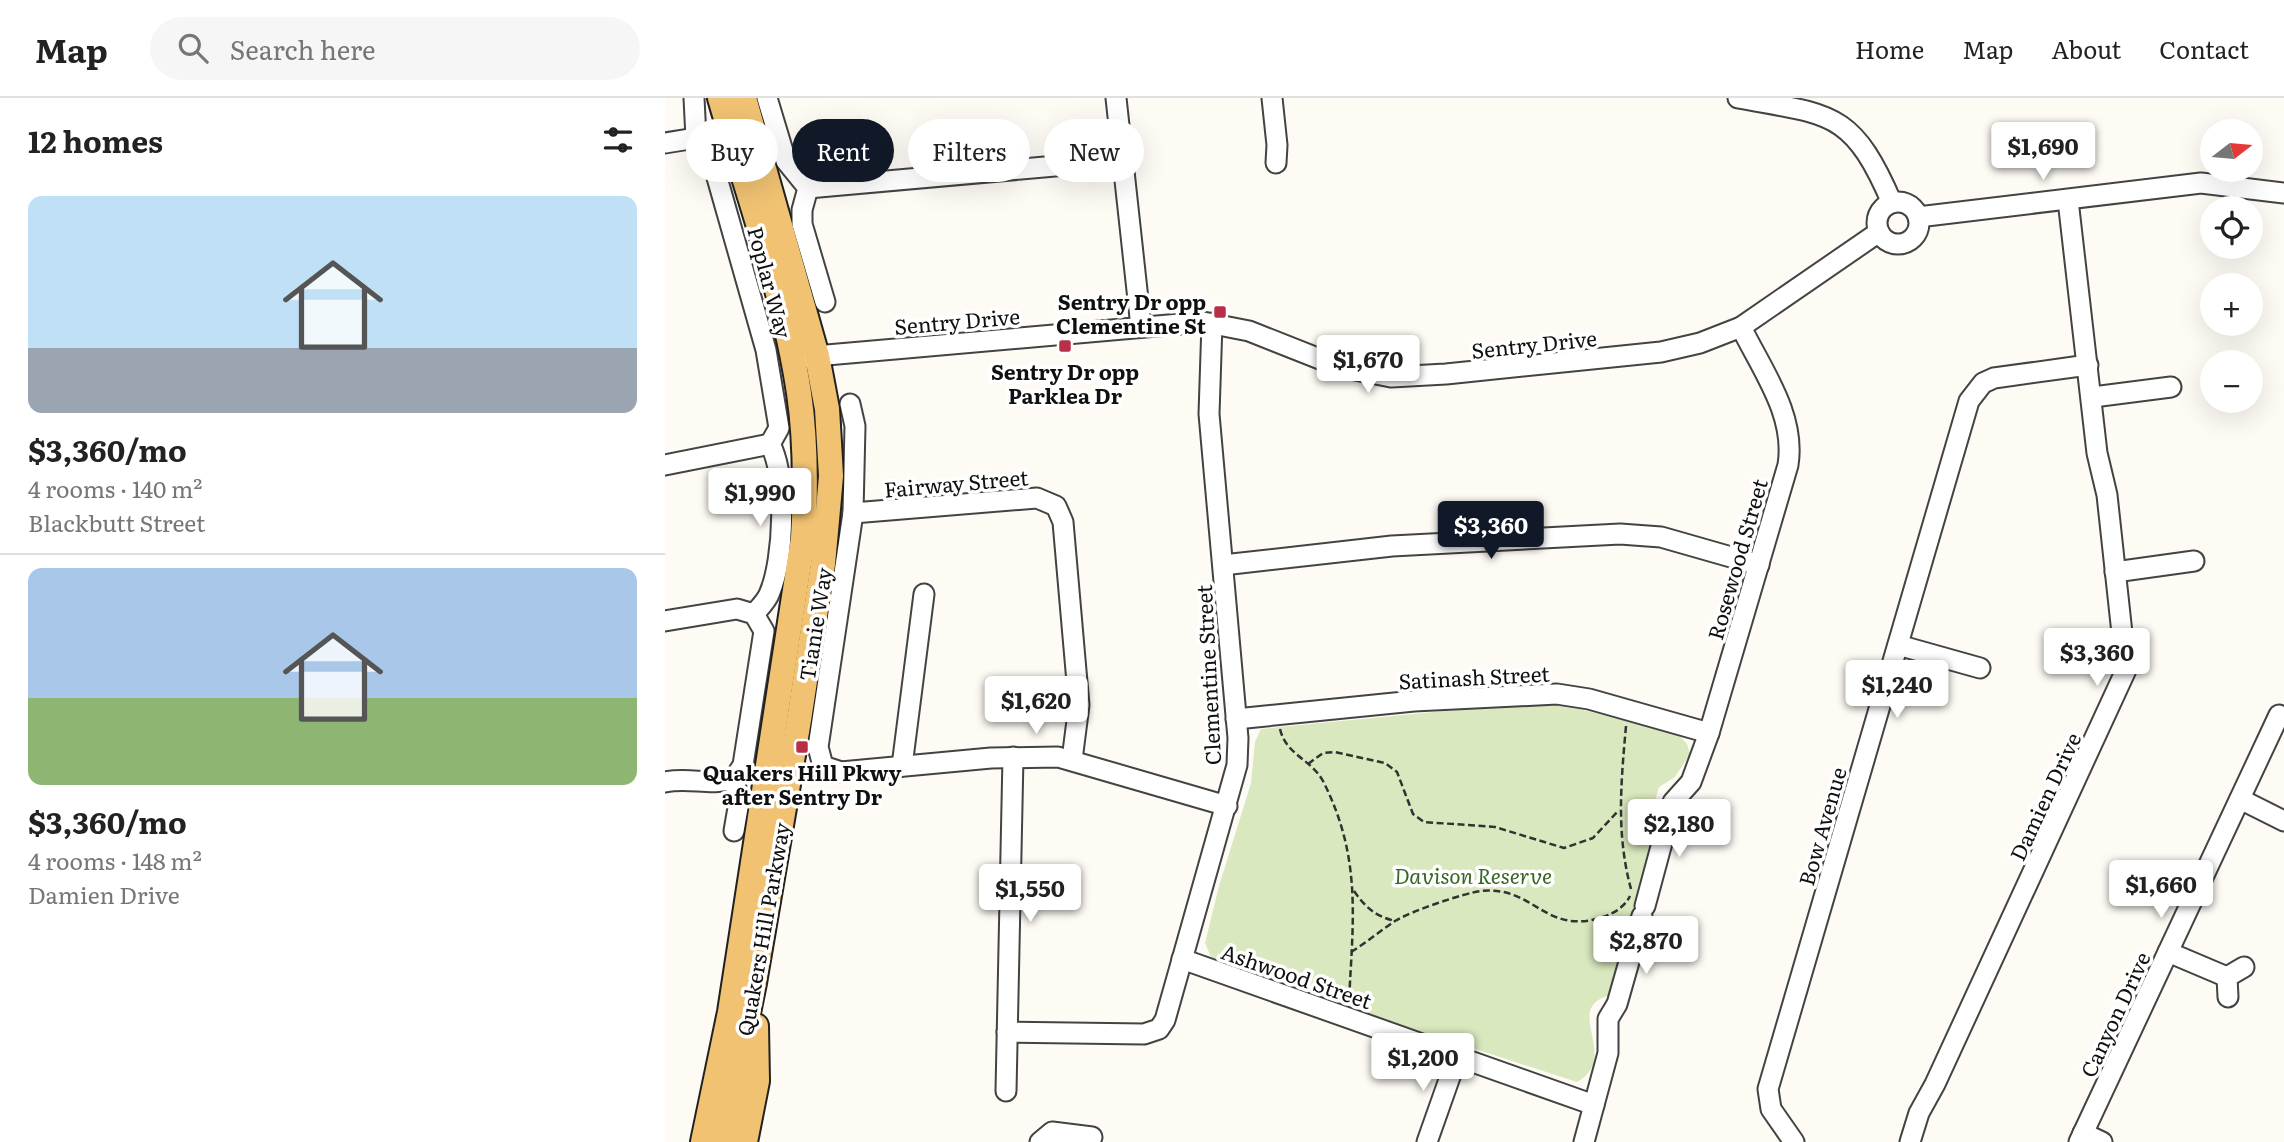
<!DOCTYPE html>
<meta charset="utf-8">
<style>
body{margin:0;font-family:Literata,serif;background:#f6f6f6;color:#222;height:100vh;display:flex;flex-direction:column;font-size:26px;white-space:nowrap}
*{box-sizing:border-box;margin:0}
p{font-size:23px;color:#767676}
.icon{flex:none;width:38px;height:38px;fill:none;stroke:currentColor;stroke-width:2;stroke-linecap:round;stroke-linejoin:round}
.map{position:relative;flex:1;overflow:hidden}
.sheet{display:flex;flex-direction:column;background:#fff;width:665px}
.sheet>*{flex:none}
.hud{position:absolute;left:21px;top:21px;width:665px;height:63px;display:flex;gap:14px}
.needle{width:46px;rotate:74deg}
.buttons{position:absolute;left:1535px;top:21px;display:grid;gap:14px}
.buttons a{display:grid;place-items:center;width:63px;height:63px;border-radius:50%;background:#fff;box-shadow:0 7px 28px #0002;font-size:35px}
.price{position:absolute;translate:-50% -60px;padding:0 16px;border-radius:7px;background:#fff;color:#222;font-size:23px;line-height:46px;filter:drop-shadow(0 2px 4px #0008)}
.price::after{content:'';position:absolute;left:50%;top:42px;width:21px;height:16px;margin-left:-10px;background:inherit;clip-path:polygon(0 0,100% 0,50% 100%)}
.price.active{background:#111827;color:#fff}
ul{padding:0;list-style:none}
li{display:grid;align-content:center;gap:14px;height:371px;padding:0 28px}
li+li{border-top:2px solid #e0e0e0}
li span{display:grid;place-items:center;height:217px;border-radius:14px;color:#555}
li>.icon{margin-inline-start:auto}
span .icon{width:126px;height:126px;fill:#fffc;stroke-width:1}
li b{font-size:30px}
h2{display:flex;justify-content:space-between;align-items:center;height:84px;padding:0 28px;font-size:30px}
.pill{padding:0 24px;border-radius:32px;background:#fff;box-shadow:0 7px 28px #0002;font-size:24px;line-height:63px}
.pill.active{background:#111827;color:#fff}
header{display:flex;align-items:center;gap:42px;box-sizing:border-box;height:98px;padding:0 35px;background:#fff;border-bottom:2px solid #e0e0e0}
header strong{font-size:33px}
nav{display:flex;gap:38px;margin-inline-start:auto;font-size:24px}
.search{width:490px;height:63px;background:#f6f6f6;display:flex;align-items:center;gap:18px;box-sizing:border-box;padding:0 24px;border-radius:38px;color:#767676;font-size:26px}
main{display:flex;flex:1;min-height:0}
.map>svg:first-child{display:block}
.green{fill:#d9e8be}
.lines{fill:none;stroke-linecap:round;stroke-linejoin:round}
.minor-casing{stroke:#434343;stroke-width:23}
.major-casing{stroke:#212121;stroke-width:28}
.path{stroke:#323232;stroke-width:2.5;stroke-dasharray:7 3.5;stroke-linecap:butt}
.minor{stroke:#fff;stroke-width:19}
.major{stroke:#f0c272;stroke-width:24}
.poi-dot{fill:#b92f47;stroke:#fff;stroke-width:2.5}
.labels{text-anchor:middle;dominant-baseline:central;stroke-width:7;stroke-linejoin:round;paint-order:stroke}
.street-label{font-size:21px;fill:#101010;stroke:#fff}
.poi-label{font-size:21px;font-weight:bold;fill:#101010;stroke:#fff}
.park-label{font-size:21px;font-style:italic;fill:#396523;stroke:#fff}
</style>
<header>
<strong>Map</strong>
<div class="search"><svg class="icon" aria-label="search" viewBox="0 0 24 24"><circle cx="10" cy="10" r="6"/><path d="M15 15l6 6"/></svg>Search here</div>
<nav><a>Home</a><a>Map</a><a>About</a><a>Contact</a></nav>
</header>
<main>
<section class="sheet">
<h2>12 homes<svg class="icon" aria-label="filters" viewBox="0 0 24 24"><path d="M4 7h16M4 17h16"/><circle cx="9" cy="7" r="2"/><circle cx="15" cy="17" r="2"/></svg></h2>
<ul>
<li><span style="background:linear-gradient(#bfe0f5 70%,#9aa5b1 0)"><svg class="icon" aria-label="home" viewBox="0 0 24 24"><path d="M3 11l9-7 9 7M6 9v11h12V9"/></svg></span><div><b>$3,360/mo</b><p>4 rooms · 140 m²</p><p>Blackbutt Street</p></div></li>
<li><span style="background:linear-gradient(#a9c7e8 60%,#8fb573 0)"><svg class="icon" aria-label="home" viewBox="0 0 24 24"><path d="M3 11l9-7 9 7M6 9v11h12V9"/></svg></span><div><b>$3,360/mo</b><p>4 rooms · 148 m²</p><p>Damien Drive</p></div></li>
</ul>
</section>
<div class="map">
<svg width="1619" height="1044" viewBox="0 0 1619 1044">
<rect width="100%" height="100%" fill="#fefbf4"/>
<path class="green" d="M898 607 1013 636 1022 646 1025 656 1010 679 994 689 987 712 993 728 946 897C895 909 957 959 912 984L727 924 546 859 540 845 554 788 586 685 590 644 596 631 810 610Z"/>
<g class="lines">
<defs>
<g id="minor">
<polyline points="29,0 31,40"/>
<polyline points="102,0 121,63 143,90 137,112 137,126 160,204"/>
<polyline points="451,0 476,229"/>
<polyline points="607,0 612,47 611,65"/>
<path d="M1073 0C1166 17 1187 12 1227 105"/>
<polyline points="31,40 44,53 49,69 101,252 114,330 105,346"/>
<polyline points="0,45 31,40"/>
<polyline points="143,90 458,62"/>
<circle cx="1233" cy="125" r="21"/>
<polyline points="1253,119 1536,85 1619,95"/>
<polyline points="139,259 538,224 584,233 675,269 726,279 781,276 996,254 1035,245 1076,229 1214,134"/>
<polyline points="1428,299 1506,289"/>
<polyline points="185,306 190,328 188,415 153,649 158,668 176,674 326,660 393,659 562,708"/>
<polyline points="0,367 105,346"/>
<polyline points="188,415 372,400 391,408 398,424 414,607 407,662"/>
<polyline points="558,467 727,448 955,436 996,439 1094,467"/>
<polyline points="1450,474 1529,463"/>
<path d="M89 516C95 509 102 503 105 494 119 460 122 378 105 346"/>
<path d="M0 523 72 511 89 516 99 533 78 667 69 681C46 688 24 679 0 684"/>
<polyline points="1233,547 1315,570"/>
<polyline points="571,621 749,603 892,596 924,601 1044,635"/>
<polyline points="237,668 259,496"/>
<polyline points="1575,701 1619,723"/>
<polyline points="69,733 74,704 69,681"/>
<path d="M980 808 1008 704 1026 684 1044 635 1123 367C1131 317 1097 272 1076 229"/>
<polyline points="1503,854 1562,879"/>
<polyline points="517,861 929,1007"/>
<polyline points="1563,899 1562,879 1579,869"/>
<polyline points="342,934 479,936 494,931 500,922 572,667 573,640 544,316 547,225"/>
<polyline points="341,993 348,659"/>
<polyline points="1418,1035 1437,1044"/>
<polyline points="375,1044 387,1034 427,1039"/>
<polyline points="762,1044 792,959"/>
<polyline points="919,1044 943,955 943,921 952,906 977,818"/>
<polyline points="1129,1044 1106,1011 1103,991 1304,303 1318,285 1329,280 1423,267"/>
<polyline points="1245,1044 1254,1015 1270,986 1461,572 1442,397 1432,355 1403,102"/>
<polyline points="1414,1044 1614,617"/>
</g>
<g id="major">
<path d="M38 1044 65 914 138 440C141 392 141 343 134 295 119 195 83 97 55 0"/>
<polyline points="57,1044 89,885 134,622 158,466 166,378 162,311 152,258 79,0"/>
<polyline points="80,1044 92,983 91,928"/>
</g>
</defs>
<use href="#minor" class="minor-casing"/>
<use href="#major" class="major-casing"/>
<g class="path">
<path d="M961 628C956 684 951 736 966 791"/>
<path d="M615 631C621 657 646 661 658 683 697 760 688 821 684 903"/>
<polyline points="643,666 658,655 670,654 720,665 732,674 748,716 759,724 830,729 899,750 928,740 954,712"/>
<path d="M689 793C701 810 710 818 730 823"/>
<path d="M686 854C701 845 715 833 730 823 744 814 799 795 816 793 870 787 880 840 941 818 951 814 960 808 965 798"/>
</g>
<use href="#minor" class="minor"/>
<use href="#major" class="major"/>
</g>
<g class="poi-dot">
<rect x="548" y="207" width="14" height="14" rx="3.5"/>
<rect x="393" y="241" width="14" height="14" rx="3.5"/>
<rect x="130" y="642" width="14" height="14" rx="3.5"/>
</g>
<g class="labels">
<g class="street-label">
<text transform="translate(106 184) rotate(75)">Poplar Way</text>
<text transform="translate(292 222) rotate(-5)">Sentry Drive</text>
<text transform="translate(869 245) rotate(-6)">Sentry Drive</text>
<text transform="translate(291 384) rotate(-5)">Fairway Street</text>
<text transform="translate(1071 461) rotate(-74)">Rosewood Street</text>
<text transform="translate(149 526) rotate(-81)">Tianie Way</text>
<text transform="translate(542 577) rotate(-93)">Clementine Street</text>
<text transform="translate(809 578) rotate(-3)">Satinash Street</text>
<text transform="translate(1379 698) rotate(-65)">Damien Drive</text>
<text transform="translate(1156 728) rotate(-74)">Bow Avenue</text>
<text transform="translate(97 831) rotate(-80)">Quakers Hill Parkway</text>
<text transform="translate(632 877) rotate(19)">Ashwood Street</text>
<text transform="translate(1449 916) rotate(-65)">Canyon Drive</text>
</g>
<g class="poi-label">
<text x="541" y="202" text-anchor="end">Sentry Dr opp<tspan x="541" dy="24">Clementine St</tspan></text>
<text x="400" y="272">Sentry Dr opp<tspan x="400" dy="24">Parklea Dr</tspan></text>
<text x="137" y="673">Quakers Hill Pkwy<tspan x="137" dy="24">after Sentry Dr</tspan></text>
</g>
<g class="park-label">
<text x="808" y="776">Davison Reserve</text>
</g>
</g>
</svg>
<div class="buttons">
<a><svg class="needle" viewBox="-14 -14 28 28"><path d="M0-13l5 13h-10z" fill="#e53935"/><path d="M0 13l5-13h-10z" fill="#767676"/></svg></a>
<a><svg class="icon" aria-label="locate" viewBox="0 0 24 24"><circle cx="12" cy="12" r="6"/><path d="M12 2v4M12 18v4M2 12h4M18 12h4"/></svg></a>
<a>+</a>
<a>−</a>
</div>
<b class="price" style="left:1378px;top:84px">$1,690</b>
<b class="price" style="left:703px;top:297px">$1,670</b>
<b class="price" style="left:95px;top:430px">$1,990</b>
<b class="price active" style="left:826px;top:463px">$3,360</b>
<b class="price" style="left:1432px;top:590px">$3,360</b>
<b class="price" style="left:1232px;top:622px">$1,240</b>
<b class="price" style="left:371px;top:638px">$1,620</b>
<b class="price" style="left:1014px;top:761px">$2,180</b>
<b class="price" style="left:1496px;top:822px">$1,660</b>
<b class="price" style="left:365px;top:826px">$1,550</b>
<b class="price" style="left:981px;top:878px">$2,870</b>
<b class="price" style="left:758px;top:995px">$1,200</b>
<div class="hud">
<a class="pill">Buy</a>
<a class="pill active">Rent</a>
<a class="pill">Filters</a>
<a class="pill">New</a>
</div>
</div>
</main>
